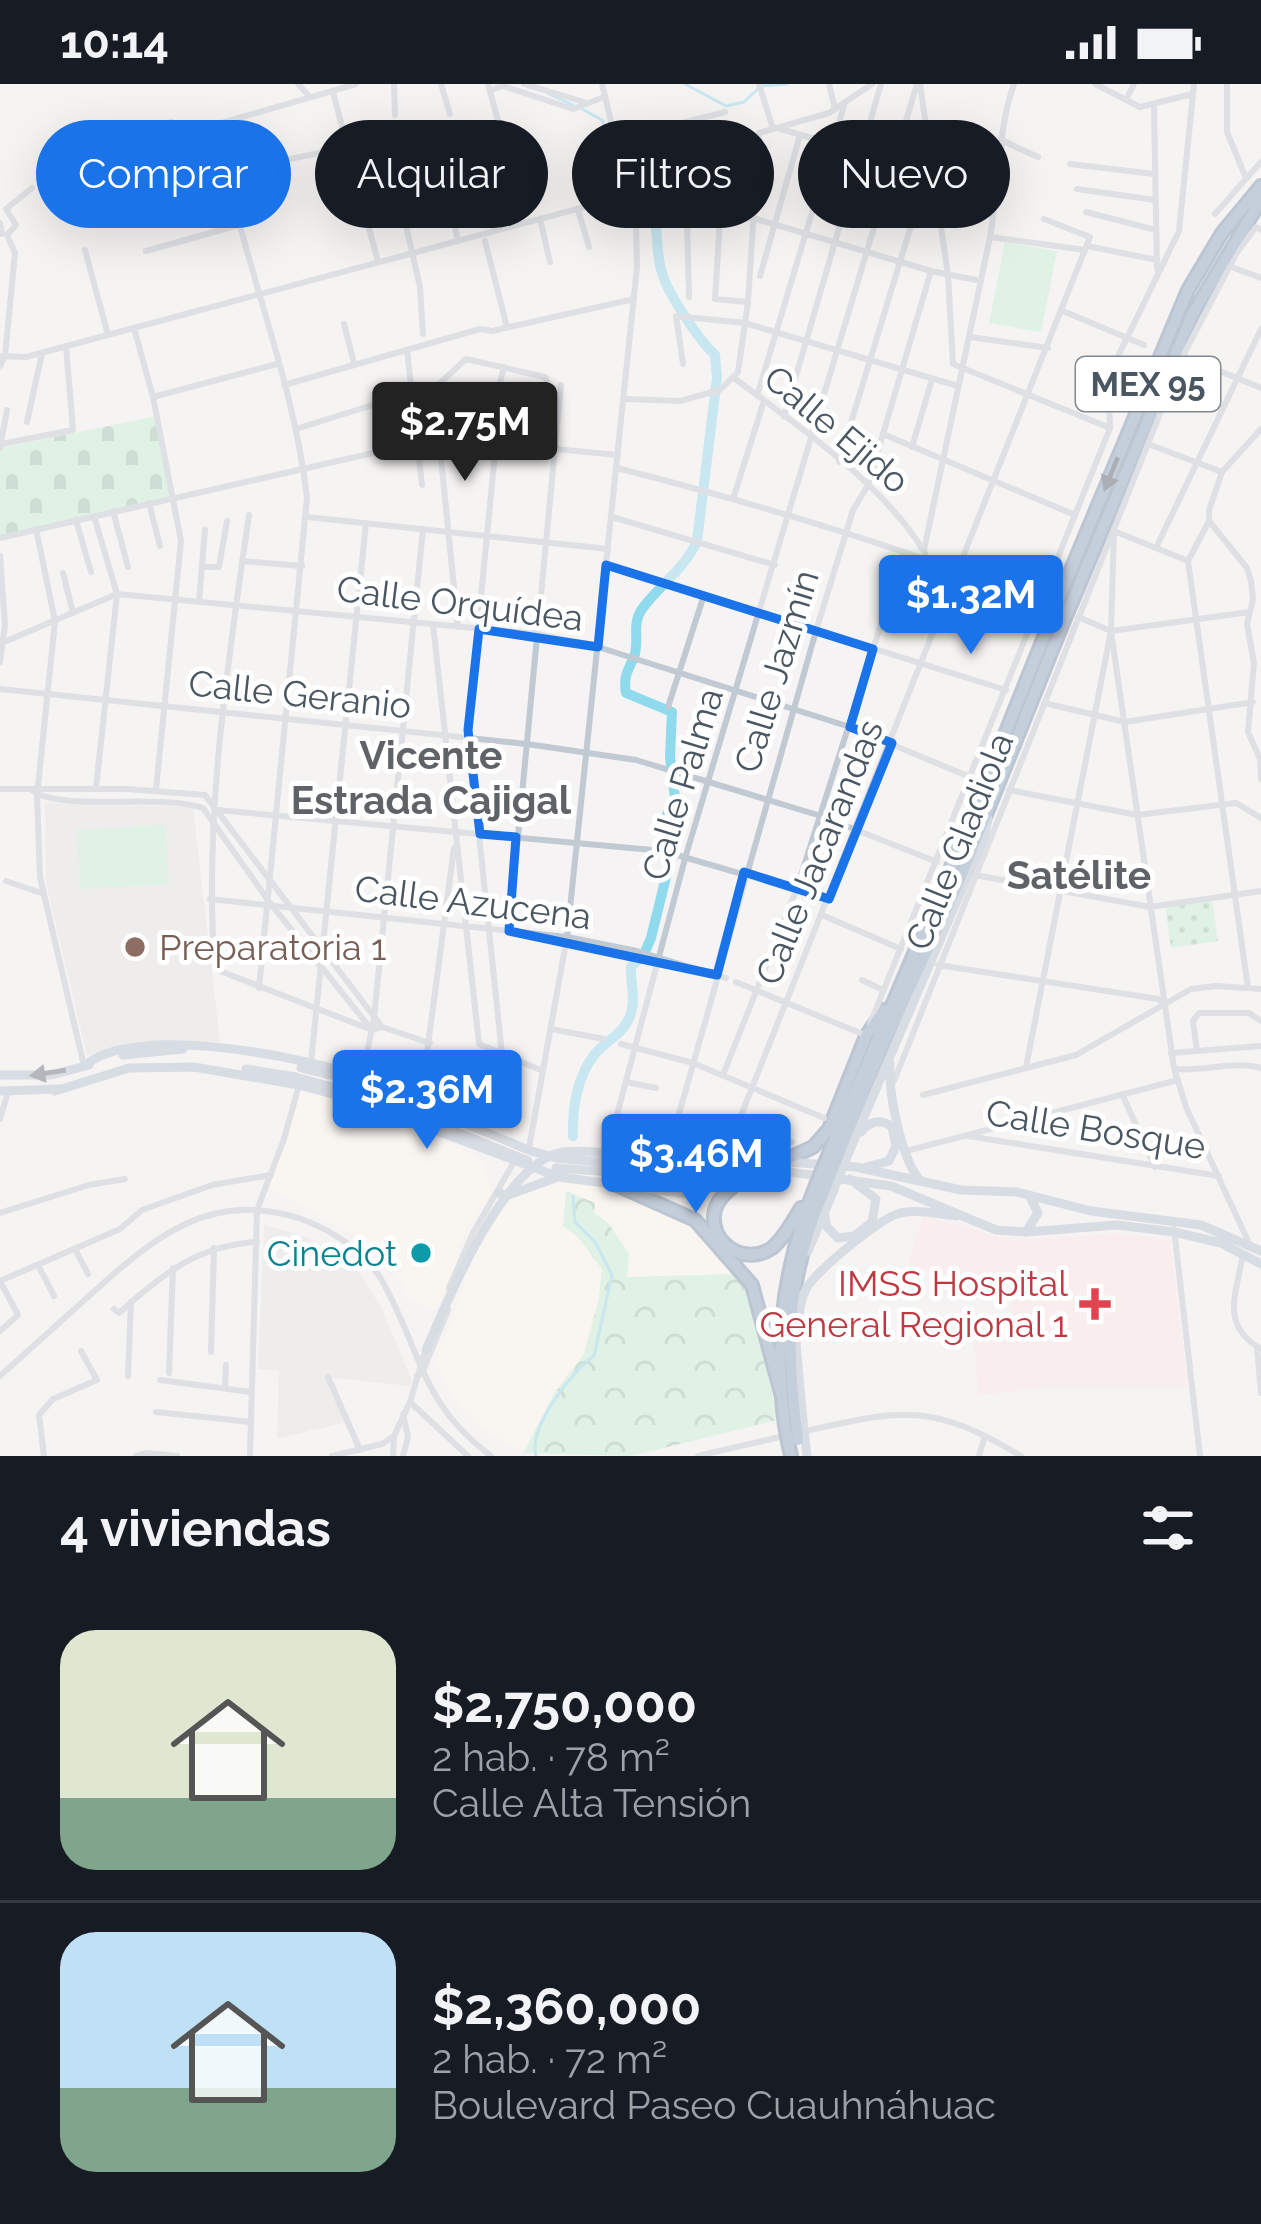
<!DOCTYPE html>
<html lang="es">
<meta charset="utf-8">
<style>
body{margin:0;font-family:Raleway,sans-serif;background:#242831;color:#f1f3f6;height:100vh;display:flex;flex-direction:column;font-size:45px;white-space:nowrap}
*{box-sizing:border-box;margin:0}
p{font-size:39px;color:#9ea1a6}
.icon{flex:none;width:66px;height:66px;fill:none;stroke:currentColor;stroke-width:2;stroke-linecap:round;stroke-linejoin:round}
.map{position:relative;height:1372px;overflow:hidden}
.sheet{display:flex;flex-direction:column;background:#171b24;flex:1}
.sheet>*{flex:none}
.top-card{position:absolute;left:36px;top:36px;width:1191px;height:108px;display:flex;gap:24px}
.price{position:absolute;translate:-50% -102px;padding:0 27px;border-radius:12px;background:#1a73e8;color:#fff;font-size:39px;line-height:78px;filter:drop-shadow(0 3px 6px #0008)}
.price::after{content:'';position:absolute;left:50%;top:72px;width:36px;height:27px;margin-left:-18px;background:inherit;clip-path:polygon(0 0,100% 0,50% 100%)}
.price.selected{background:#222;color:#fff}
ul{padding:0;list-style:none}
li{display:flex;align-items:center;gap:36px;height:300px;padding:0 60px}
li+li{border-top:3px solid #363941}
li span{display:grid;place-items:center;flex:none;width:336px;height:240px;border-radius:36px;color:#555}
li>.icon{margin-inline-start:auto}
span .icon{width:144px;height:144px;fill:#fffc;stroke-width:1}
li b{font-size:51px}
h2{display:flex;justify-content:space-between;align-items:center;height:144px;padding:0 60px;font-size:51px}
.chip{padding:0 42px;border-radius:54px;background:#171b24;box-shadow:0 12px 48px #0002;font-size:42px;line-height:108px}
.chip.selected{background:#1a73e8;color:#fff}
.status{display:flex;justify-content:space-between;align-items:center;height:84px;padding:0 60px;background:#171b24;direction:ltr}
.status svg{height:33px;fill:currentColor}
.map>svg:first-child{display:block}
.commercial{fill:#fdf9ef}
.education{fill:#e6e4e5}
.medical{fill:#fce8e6}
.forest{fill:url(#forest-crowns)}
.cemetery{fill:url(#cemetery-stones)}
.park{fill:url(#park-dots)}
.pitch{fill:#c3f1d5}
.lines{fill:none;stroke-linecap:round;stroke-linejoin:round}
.stream{stroke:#90daee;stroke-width:3}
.river{stroke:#90daee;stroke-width:10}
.highway-casing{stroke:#7690ad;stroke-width:16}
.minor{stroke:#c1cad2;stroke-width:6}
.major{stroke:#b3c2d1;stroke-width:9}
.highway{stroke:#8ba5c1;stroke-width:10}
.highway-bridge-casing{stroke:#7690ad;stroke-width:16;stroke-linecap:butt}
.major-bridge{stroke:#b3c2d1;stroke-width:9}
.highway-bridge{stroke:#8ba5c1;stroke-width:10}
.oneway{fill:#505e6b}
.oneway2{fill:#64717d}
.marked{fill:none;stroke:#1a73e8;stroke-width:9;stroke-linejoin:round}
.education-dot{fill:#8d6e63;stroke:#fff;stroke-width:4.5}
.culture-dot{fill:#0f9aa8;stroke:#fff;stroke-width:4.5}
.health-dot{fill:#e0444e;stroke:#fff;stroke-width:4.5}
.labels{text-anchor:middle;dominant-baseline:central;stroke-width:10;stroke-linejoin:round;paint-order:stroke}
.shield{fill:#fff;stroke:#808990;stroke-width:3}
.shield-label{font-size:33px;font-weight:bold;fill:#4a5661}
.street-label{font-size:36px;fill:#4a5661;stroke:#fff}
.education-label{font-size:36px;fill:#785e54;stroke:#fff;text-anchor:start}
.culture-label{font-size:36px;fill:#0d838f;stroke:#fff;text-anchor:end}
.health-label{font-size:36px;fill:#be3a42;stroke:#fff;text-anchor:end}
.neighbourhood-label{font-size:39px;font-weight:bold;fill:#5f6368;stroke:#fff}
</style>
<div class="status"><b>10:14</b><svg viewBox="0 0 49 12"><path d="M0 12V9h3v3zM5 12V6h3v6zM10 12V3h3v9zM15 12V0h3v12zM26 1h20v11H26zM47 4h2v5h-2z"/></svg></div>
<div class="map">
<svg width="1261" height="1372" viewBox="0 0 1261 1372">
<defs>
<pattern id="forest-crowns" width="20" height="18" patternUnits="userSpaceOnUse" patternTransform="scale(3)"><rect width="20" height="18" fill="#c3f1d5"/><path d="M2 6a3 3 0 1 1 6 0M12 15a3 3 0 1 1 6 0" fill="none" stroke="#a0c6b0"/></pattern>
<pattern id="cemetery-stones" width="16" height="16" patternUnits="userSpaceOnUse" patternTransform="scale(3)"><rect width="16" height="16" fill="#c3f1d5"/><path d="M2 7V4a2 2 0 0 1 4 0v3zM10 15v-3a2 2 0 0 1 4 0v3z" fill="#a0c6b0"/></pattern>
<pattern id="park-dots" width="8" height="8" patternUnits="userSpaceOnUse" patternTransform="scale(3)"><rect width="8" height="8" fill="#c3f1d5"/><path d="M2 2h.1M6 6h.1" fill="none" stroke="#a0c6b0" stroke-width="1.8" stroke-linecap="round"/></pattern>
</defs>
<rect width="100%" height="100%" fill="#f5f3f3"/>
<g class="commercial">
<polygon points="301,1006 366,1020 475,1071 483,1080 493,1107 458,1160 456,1182 435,1227 409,1214 395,1187 365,1157 269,1104"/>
<polygon points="547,1094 593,1096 687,1130 737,1190 627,1194 629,1170 609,1140 594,1128 563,1141 577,1152 602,1185 599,1214 584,1270 554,1310 523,1369 479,1342 458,1321 437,1283 437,1273 477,1166 508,1113"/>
</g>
<g class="education">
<polygon points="45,719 193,723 220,958 141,957 87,972 46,799"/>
<polygon points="264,1141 307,1153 333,1167 359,1189 381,1223 412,1297 410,1302 327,1293 346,1338 277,1355 279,1287 258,1285"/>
</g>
<polygon class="medical" points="923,1132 1013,1156 1118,1149 1170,1156 1188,1303 1048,1303 978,1311 974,1249 1014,1241 1007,1193 975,1199 908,1182"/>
<polygon class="forest" points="566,1107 595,1119 594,1129 609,1140 629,1170 627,1193 737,1190 759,1231 777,1336 631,1372 523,1369 554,1310 584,1270 599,1214 602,1185 577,1152 563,1142"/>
<polygon class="cemetery" points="157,332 173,413 0,454 0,364"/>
<polygon class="park" points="1212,816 1218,857 1171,864 1165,822"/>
<g class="pitch">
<polygon points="1005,158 1057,167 1041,248 989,239"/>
<polygon points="165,741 169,800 80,805 77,746"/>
</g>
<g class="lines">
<g class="stream">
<polyline points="685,0 726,22 744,18 761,2 787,0"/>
<polyline points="549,10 573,21"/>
<polyline points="582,25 602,36 624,95"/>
<path d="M536 1372C528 1344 571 1288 594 1272L612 1191 595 1158 575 1138 573 1112"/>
</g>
<path class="river" d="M573 1052C572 1025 577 993 594 971 607 955 625 950 631 929 636 914 630 899 631 883L644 870 651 854 668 785 666 733 675 714 670 673 672 628 626 609C623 592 628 587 634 573 640 557 631 540 642 525 660 500 684 486 697 457L717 294 715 271C699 256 668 210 662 189 651 156 667 110 625 96"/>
<defs>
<g id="highway">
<polyline points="1060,512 1188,206 1222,149 1261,102"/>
<polyline points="1072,518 1192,231 1261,116"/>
<polyline points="832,1062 961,760 1054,528"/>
<polyline points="841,1065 881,966 958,800 1065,534"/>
<polyline points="785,1076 813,1063 829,1045 866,952 884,926"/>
<path d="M740 1096C731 1105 718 1113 715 1126 707 1159 745 1183 772 1164 784 1154 793 1137 801 1124"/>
<polyline points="610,1098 695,1136 752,1201 781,1309"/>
<path d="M796 1339C785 1249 789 1186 826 1103"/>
<path d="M785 1341C773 1257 784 1179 816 1101"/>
<polyline points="788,1358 791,1372"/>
</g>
</defs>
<use href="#highway" class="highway-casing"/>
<g class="minor">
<polyline points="298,0 310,13"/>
<polyline points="394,0 395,31"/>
<polyline points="441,0 450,30"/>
<polyline points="488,0 500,44"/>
<polyline points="524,0 584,18"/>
<polyline points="759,0 773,45"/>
<polyline points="829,0 835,25"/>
<polyline points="920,0 948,191 953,280 1110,344"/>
<polyline points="1095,0 1140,23 1192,10"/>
<polyline points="1227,0 1227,48 1246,94"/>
<polyline points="490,6 503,2 573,25 604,13"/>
<polyline points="333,8 378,178"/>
<polyline points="1126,16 1134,0"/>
<polyline points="1154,22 1157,185"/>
<polyline points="171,38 181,72"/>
<polyline points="677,41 686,95"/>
<polyline points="781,45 929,89"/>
<polyline points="616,56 725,28"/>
<polyline points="1003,57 1038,73"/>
<polyline points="977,62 1002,62"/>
<polyline points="441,79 458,157"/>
<polyline points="1070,80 1154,90"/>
<polyline points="138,84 221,61"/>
<polyline points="226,88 349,63"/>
<polyline points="935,102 1000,101"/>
<polyline points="1077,105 1155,116"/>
<polyline points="160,119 229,101"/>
<polyline points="448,119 479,112 469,67"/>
<polyline points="401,120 420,203 423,250"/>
<polyline points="578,126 589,163"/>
<polyline points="1086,128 1156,146"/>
<polyline points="1215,130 1261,78"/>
<polyline points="452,134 477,128"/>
<polyline points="540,135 550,178"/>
<polyline points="720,135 715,215 748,218"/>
<polyline points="687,136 689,213"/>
<polyline points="0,139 2,150"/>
<polyline points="636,141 753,134 931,187 981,197"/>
<polyline points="7,151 16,141 6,125 32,104"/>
<polyline points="990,153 1085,166"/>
<polyline points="485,157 507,243"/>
<polyline points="1087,162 1157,176"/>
<polyline points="85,166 108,251"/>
<polyline points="146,167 239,141"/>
<polyline points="1229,182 1261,194"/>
<polyline points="760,192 800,51"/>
<polyline points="1063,227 1144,261"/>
<polyline points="344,240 354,279"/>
<polyline points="134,244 153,313 181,457 156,706"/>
<polyline points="970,253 1048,264"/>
<polyline points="407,266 422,401"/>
<polyline points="0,272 26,273 629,111"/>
<polyline points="1183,272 1261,304"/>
<polyline points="683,280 676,232 745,239 958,302"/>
<polyline points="0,282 5,272 15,169 7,151"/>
<path d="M734 294C798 342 883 399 925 469"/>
<polyline points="284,301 480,245 492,247 634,215"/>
<polyline points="757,312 844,22"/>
<polyline points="153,313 277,280"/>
<polyline points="625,315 680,317 720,306 738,288 748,218 759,49 829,29 872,0"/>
<polyline points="491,332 504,283"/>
<polyline points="784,333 881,0"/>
<polyline points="27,338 42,269"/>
<polyline points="296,345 411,309"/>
<polyline points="444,345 440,299 466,275 545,293 553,314 545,339 554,355"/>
<polyline points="1261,345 1222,388 1209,426 1209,437 1247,484 1251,497 1253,515 1247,540 1254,579 1248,648 1260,675 1261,695"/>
<polyline points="883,350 1075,431"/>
<polyline points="439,355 458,543"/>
<polyline points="496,359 468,646 502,970"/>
<polyline points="1,360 73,346 66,262"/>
<polyline points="1148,360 1222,388"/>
<polyline points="912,363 932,295"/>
<polyline points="0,364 7,326"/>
<polyline points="839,378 927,89"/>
<path d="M617 384C762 421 905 464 1043 519"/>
<polyline points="733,415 764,317"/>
<polyline points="149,419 160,462"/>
<polyline points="113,427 128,483"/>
<path d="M249 431C228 577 203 738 215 885L372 946"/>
<polyline points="94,432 117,510 96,704"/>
<polyline points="307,433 608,465"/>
<polyline points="612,433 775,481"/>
<polyline points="76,436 91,488"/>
<polyline points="1209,437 1188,477 1248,904"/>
<polyline points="36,445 55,537 37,712 40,793 84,982"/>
<polyline points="0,454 439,354 618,371"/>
<polyline points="1156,464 1261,245"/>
<path d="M924 466 990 153C999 103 997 48 1014 0"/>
<polyline points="0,472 5,540 0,578"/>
<polyline points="242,477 302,482"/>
<polyline points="606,481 1006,606"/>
<polyline points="203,483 219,483 227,437"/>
<polyline points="63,489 73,529"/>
<polyline points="199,517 205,446"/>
<polyline points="1078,533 1111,547 1250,528"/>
<polyline points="433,540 479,960 543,987"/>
<polyline points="1111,547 1174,984 1186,1023 1249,1159"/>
<polyline points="4,558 117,510 537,550 598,563 850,643 970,693"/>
<polyline points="0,605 527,660 636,676 821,732 937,778"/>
<polyline points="1044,619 1125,638 1253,618"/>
<polyline points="668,623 704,511"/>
<polyline points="0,705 126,705 205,711 382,943"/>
<polyline points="1009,706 1137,731 1236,719 1261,734"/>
<path d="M33 707C63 728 160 709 203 724L270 819 372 946 382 943 430 959"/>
<polyline points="217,726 663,767 828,815"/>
<polyline points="975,791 1150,823 1261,807"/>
<polyline points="6,797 44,810"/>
<polyline points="210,815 567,853 637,867 726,894"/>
<polyline points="822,831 901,865"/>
<polyline points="509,847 561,301"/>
<polyline points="938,881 1158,915 1165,920"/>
<polyline points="862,896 883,906"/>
<polyline points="736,898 865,951"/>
<path d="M259 904 307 414C293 287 237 167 218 40L356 0"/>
<polyline points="870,940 1110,344 1108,293 1179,147 1194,0"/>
<polyline points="551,945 604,955"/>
<polyline points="621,960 693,979 824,1034"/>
<polyline points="1197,967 1193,937 1199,929 1249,929 1261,937"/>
<polyline points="1171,969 1261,962"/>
<polyline points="311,978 366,439"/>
<polyline points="1026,983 1111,547 1114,447 1188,477"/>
<path d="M1176 985C1204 988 1234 976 1261 984"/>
<polyline points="723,991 797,804 904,468"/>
<polyline points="894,997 1183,272 1236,170 1256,143 1261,146"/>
<polyline points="626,998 656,1004"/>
<polyline points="1122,1010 1155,1083"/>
<polyline points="923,1011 1076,971 1191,905 1216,902 1261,905"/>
<polyline points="421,1015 454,764"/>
<polyline points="356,1023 374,934 423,445"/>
<polyline points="0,1035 8,1008"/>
<polyline points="968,1052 1219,1092"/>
<polyline points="732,1054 1090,153 1044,135"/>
<polyline points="792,1058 672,1049 609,1061 686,771 917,0"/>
<polyline points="529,1064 567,853 637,183 636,141 602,0"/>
<polyline points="910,1066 1178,996"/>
<polyline points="661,1067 675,1044 816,547 853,426 868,401 931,187"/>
<polyline points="0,1129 89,1101 125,1095"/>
<polyline points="1174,1145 1200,1372"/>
<polyline points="75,1165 88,1190"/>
<path d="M1243 1171C1236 1211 1220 1241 1261 1265"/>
<polyline points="38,1181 54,1212"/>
<polyline points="0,1197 120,1145 142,1126 212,1101 271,1091"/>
<polyline points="449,1204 472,1151 514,1078"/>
<path d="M114 1225 119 1229C161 1191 198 1161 257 1158"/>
<polyline points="0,1247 18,1231 0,1197"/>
<polyline points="1257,1263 1261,1309"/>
<polyline points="211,1268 214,1164"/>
<polyline points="169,1289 173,1184"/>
<path d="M0 1292C30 1265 59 1239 89 1212 152 1155 210 1104 301 1135 332 1146 364 1167 381 1195 422 1266 418 1317 491 1372"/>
<polyline points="128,1292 131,1218"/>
<polyline points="417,1292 422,1289 448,1226"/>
<polyline points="328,1293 360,1366"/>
<polyline points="160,1296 251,1308"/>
<polyline points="225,1304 226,1281"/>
<polyline points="410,1318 468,1372"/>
<polyline points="156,1328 251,1338"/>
<polyline points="403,1330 408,1353 403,1372"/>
<path d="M801 1348C900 1326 930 1317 1021 1372"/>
<polyline points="44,1372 39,1331 53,1315 97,1296 81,1267"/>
<polyline points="136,1372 147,1369 177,1372"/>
<polyline points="250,1372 257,1126 284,1055 299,1001"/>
<polyline points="332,1372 382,1360 394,1352"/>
<polyline points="393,1372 394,1352 410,1318 425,1267"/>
<polyline points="698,1372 788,1351"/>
<polyline points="979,1372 985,1352"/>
</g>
<g class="major">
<polyline points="123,971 183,965"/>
<path d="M890 979C888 1008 901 1073 919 1095"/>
<path d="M84 982C136 938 304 973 365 994 401 1006 435 1022 469 1036"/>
<polyline points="246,985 295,993"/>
<polyline points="0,991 51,991 89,981"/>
<polyline points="0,1007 60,1005"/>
<polyline points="55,1007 129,984 194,983 299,1001 358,1017 559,1093 688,1110 779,1086"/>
<path d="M861 1048C870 1037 881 1034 892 1043L896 1062 889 1077 866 1083"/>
<polyline points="849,1068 984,754 988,735"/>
<path d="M636 1070C675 1065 723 1058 760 1076"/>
<polyline points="652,1083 760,1076 856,1083 961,1106 1017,1108 1091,1127 1201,1141 1261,1167"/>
<polyline points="775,1086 891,1102 996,1146 1026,1148 1117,1141 1174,1148 1221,1159 1261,1180"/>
<polyline points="653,1091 758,1086"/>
<polyline points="499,1109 506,1112 555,1094"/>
<polyline points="825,1133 827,1143 838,1154 854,1152 872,1138 876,1115 850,1095"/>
<polyline points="1026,1148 1038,1129 1030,1113"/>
<polyline points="808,1167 834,1106"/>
<path d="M796 1260C798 1243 798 1221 806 1205 816 1187 880 1134 900 1129 918 1125 937 1130 956 1132"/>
<polyline points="796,1260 803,1338"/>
<polyline points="426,1266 436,1243"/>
<polyline points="805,1355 807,1372"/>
</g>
<use href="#highway" class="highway"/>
<defs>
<g id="highway-bridge">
<polyline points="1054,528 1060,512"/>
<polyline points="1065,534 1072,518"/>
<polyline points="816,1101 832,1062"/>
<polyline points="826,1103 841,1065"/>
<polyline points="796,1339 798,1356"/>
<polyline points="785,1341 788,1358"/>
</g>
</defs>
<use href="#highway-bridge" class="highway-bridge-casing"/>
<g class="major-bridge">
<polyline points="301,984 375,1002 531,1067 557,1074 652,1083"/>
<polyline points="295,993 370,1013 528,1077"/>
<polyline points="556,1084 653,1091"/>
<polyline points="834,1105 849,1068"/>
<path d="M436 1243C456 1197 509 1076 563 1068 587 1065 613 1071 637 1073 661 1075 686 1073 711 1073"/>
<polyline points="803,1338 805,1355"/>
</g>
<use href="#highway-bridge" class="highway-bridge"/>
</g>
<defs><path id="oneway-solid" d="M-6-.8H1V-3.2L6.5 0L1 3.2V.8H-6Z" transform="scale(3)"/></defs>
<use class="oneway" href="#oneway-solid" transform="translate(1111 390) rotate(112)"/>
<use class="oneway2" href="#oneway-solid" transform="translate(48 989) rotate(171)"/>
<path d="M0 0H1261V1372H0ZM606 481 873 565 850 643 892 659 829 815 744 788 717 891 509 847 516 753 480 750 468 646 479 545 598 563Z" fill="#f5f3f3" fill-opacity=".55" fill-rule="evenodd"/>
<path class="marked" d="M606 481 873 565 850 643 892 659 829 815 744 788 717 891 509 847 516 753 480 750 468 646 479 545 598 563Z"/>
<circle class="education-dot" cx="135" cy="863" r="12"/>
<circle class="culture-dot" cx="421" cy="1169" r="12"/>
<path class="health-dot" d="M1089 1202h12v12h12v12h-12v12h-12v-12h-12v-12h12z"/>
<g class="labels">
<rect class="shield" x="1076" y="273" width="144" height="54" rx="9"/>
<g class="shield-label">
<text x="1148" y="300">MEX 95</text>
</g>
<g class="street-label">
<text transform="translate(837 345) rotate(40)">Calle Ejido</text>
<text transform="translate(460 519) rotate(7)">Calle Orquídea</text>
<text transform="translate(776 587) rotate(-73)">Calle Jazmín</text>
<text transform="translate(300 610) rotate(6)">Calle Geranio</text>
<text transform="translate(682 700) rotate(-73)">Calle Palma</text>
<text transform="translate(959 757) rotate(-68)">Calle Gladiola</text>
<text transform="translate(819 768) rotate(-68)">Calle Jacarandas</text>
<text transform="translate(473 818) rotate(7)">Calle Azucena</text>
<text transform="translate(1096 1045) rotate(9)">Calle Bosque</text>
</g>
<g class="education-label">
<text x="159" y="863">Preparatoria 1</text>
</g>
<g class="culture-label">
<text x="397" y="1169">Cinedot</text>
</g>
<g class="health-label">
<text x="1068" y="1199">IMSS Hospital<tspan x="1068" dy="41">General Regional 1</tspan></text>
</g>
<g class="neighbourhood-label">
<text x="431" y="671">Vicente<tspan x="431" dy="45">Estrada Cajigal</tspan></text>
<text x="1079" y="791">Satélite</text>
</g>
</g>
</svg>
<b class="price selected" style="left:465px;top:400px">$2.75M</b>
<b class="price" style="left:971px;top:573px">$1.32M</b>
<b class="price" style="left:427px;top:1068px">$2.36M</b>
<b class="price" style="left:696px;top:1132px">$3.46M</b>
<div class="top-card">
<a class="chip selected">Comprar</a>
<a class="chip">Alquilar</a>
<a class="chip">Filtros</a>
<a class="chip">Nuevo</a>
</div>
</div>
<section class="sheet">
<h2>4 viviendas<svg class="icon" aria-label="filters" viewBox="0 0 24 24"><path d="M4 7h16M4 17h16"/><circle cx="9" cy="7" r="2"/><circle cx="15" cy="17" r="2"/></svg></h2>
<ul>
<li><span style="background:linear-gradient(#dfe7d0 70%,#7fa58c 0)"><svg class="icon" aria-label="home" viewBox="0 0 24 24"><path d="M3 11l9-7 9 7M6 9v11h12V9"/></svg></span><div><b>$2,750,000</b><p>2 hab. · 78 m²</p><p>Calle Alta Tensión</p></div></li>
<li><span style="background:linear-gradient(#bfe0f5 65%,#7fa58c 0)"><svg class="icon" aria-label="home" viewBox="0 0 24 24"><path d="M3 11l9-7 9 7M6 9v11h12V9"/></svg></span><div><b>$2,360,000</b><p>2 hab. · 72 m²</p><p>Boulevard Paseo Cuauhnáhuac</p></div></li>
</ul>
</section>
